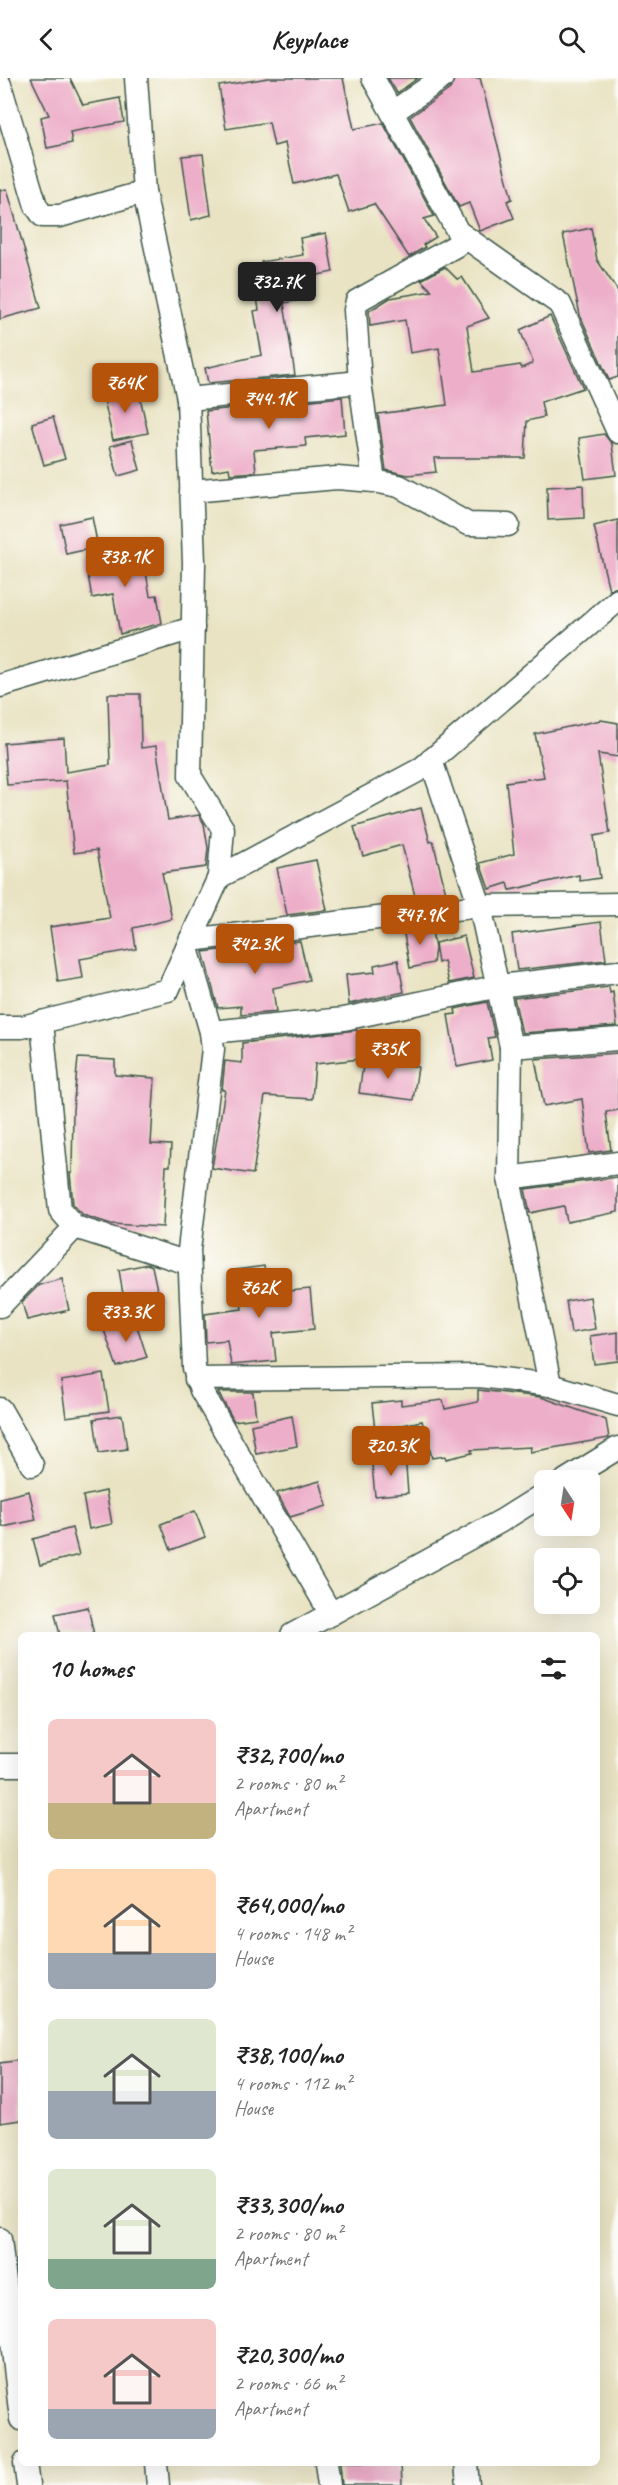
<!DOCTYPE html>
<meta charset="utf-8">
<style>
body{margin:0;font-family:Caveat,sans-serif;background:#f2f2f2;color:#222;height:100vh;display:flex;flex-direction:column;font-size:22px;white-space:nowrap}
*{box-sizing:border-box;margin:0}
p{font-size:20px;color:#767676}
.icon{flex:none;width:33px;height:33px;fill:none;stroke:currentColor;stroke-width:2;stroke-linecap:round;stroke-linejoin:round}
.map{position:relative;flex:1;overflow:hidden}
.panel{position:absolute;left:18px;top:1554px;width:582px;height:834px;display:flex;flex-direction:column;background:#fff;border-radius:9px;box-shadow:0 6px 24px #0002}
.panel>*{flex:none}
.needle{width:39px;rotate:168deg}
.controls{position:absolute;left:534px;top:1392px;display:grid;gap:12px}
.controls a{display:grid;place-items:center;width:66px;height:66px;border-radius:9px;background:#fff;box-shadow:0 6px 24px #0002;font-size:30px}
.price{position:absolute;translate:-50% -51px;padding:0 14px;border-radius:6px;background:#b45309;color:#fff;font-size:20px;line-height:39px;filter:drop-shadow(0 2px 3px #0008)}
.price::after{content:'';position:absolute;left:50%;top:36px;width:18px;height:14px;margin-left:-9px;background:inherit;clip-path:polygon(0 0,100% 0,50% 100%)}
.price.selected{background:#222;color:#fff}
ul{padding:0;list-style:none}
li{display:flex;align-items:center;gap:18px;height:150px;padding:0 30px}
li span{display:grid;place-items:center;flex:none;width:168px;height:120px;border-radius:9px;color:#555}
li>.icon{margin-inline-start:auto}
span .icon{width:72px;height:72px;fill:#fffc;stroke-width:1}
li b{font-size:26px}
h2{display:flex;justify-content:space-between;align-items:center;height:72px;padding:0 30px;font-size:26px}
header{display:flex;justify-content:space-between;align-items:center;height:78px;padding:0 30px;background:#fff;font-size:27px;font-weight:700}
.map>svg:first-child{display:block}
.building{fill:#edaec9}
.lines{fill:none;stroke-linecap:round;stroke-linejoin:round}
.street-casing{stroke:#3d5649;stroke-width:25}
.street{stroke:#fff;stroke-width:22}
</style>
<header><svg class="icon" aria-label="back" viewBox="0 0 24 24"><path d="M15 5l-7 7 7 7"/></svg>Keyplace<svg class="icon" aria-label="search" viewBox="0 0 24 24"><circle cx="10" cy="10" r="6"/><path d="M15 15l6 6"/></svg></header>
<div class="map">
<svg width="618" height="2407" viewBox="0 0 618 2407">
<rect width="100%" height="100%" fill="#fdfcf7"/>
<filter id="ink" filterUnits="userSpaceOnUse"><feTurbulence type="fractalNoise" baseFrequency=".0167" numOctaves="2"/><feDisplacementMap in="SourceGraphic" scale="12" xChannelSelector="R" yChannelSelector="G"/><feConvolveMatrix kernelMatrix="1 2 1 2 8 2 1 2 1" color-interpolation-filters="sRGB"/></filter>
<filter id="wash" filterUnits="userSpaceOnUse"><feTurbulence type="fractalNoise" baseFrequency=".008" numOctaves="4" result="noise"/><feDisplacementMap in="SourceGraphic" scale="24" xChannelSelector="R" yChannelSelector="G"/><feGaussianBlur stdDeviation="1.35" result="paint"/><feColorMatrix in="noise" values="0 0 0 0 0 0 0 0 0 0 0 0 0 0 0 0 0 1.4 0 .05"/><feComposite in="paint" operator="in"/></filter>
<g filter="url(#wash)">
<rect width="100%" height="100%" fill="#e9e3c3"/>
<g id="blocks">
<g class="building">
<polygon points="31,0 70,0 83,27 120,20 124,44 70,54 72,65 47,70 41,39 49,37"/>
<polygon points="268,0 343,0 354,51 383,45 434,138 424,141 436,159 423,167 425,169 409,179 374,126 349,134 336,96 294,106 285,65 274,68 269,44 226,51 219,8"/>
<polygon points="388,0 418,0 397,15"/>
<polygon points="455,0 480,0 512,121 507,123 514,140 480,153 469,125 459,129 410,39 450,11"/>
<polygon points="203,76 211,137 191,142 182,78"/>
<polygon points="7,111 41,230 0,241 0,112"/>
<polygon points="591,150 597,182 618,213 618,299 609,302 580,237 563,156"/>
<polygon points="326,155 333,194 303,200 306,221 284,225 295,297 208,305 205,290 262,277 254,233 259,232 254,202 264,200 261,184 303,177 300,160"/>
<polygon points="445,189 457,201 462,199 489,240 467,248 474,294 520,287 522,290 531,286 533,284 520,252 550,238 583,310 541,324 544,339 527,343 525,380 434,380 436,394 408,397 386,392 378,336 447,327 439,270 410,275 405,242 370,248 369,233 390,220 432,213 421,202"/>
<polygon points="138,310 148,355 113,362 103,317"/>
<polygon points="342,319 345,356 305,360 306,368 254,372 256,394 230,396 229,390 212,393 206,333"/>
<polygon points="53,339 65,381 44,387 32,345"/>
<polygon points="604,356 612,366 616,397 585,401 579,360"/>
<polygon points="132,362 140,392 118,398 110,368"/>
<polygon points="583,407 584,440 548,442 547,409"/>
<polygon points="92,439 98,469 66,476 60,446"/>
<polygon points="618,442 618,509 609,512 594,448"/>
<polygon points="142,470 150,518 157,517 162,545 120,556 113,516 92,520 85,480"/>
<polygon points="108,616 140,616 141,670 156,668 168,742 199,737 204,746 208,770 206,789 162,795 172,841 133,850 136,871 80,881 83,900 58,904 50,849 110,840 97,772 74,775 66,703 7,707 4,665 64,660 66,694 110,687"/>
<polygon points="601,642 618,645 618,679 598,676 610,755 594,758 600,800 580,803 579,797 510,812 508,805 489,811 480,785 514,776 506,704 544,699 535,656"/>
<polygon points="421,730 430,764 433,763 446,815 416,822 402,767 363,778 354,749"/>
<polygon points="316,782 327,832 287,837 277,790"/>
<polygon points="601,844 606,882 517,892 512,856"/>
<polygon points="431,847 435,871 433,885 410,890 403,851"/>
<polygon points="464,858 474,900 449,905 444,883 438,885 435,865"/>
<polygon points="300,863 309,902 273,910 276,934 241,937 241,928 218,930 203,874"/>
<polygon points="398,882 404,914 349,926 346,897 375,894 374,887"/>
<polygon points="609,909 610,915 613,914 617,948 522,955 514,920"/>
<polygon points="487,924 495,959 488,960 492,982 457,989 448,937 456,936 455,931"/>
<polygon points="357,952 360,981 315,986 312,1021 265,1018 253,1096 212,1090 225,1012 222,1012 225,983 242,985 242,965"/>
<polygon points="618,975 618,1032 606,1034 611,1072 589,1075 582,1021 544,1028 535,981"/>
<polygon points="78,980 115,982 115,997 155,1000 151,1066 171,1067 170,1088 166,1088 163,1149 111,1146 83,1137 73,1126 70,1095 72,1095 73,1032"/>
<polygon points="364,981 418,989 413,1022 359,1015"/>
<polygon points="618,1099 618,1134 567,1144 564,1128 530,1135 525,1111"/>
<polygon points="147,1186 152,1188 159,1221 125,1228 119,1192"/>
<polygon points="264,1188 268,1215 310,1211 314,1251 273,1255 276,1283 231,1287 227,1262 206,1264 205,1236 242,1231 236,1192"/>
<polygon points="62,1201 69,1232 27,1242 22,1224 39,1207"/>
<polygon points="590,1219 595,1251 571,1255 566,1223"/>
<polygon points="135,1242 147,1279 117,1289 104,1252"/>
<polygon points="618,1254 618,1283 594,1286 590,1258"/>
<polygon points="103,1296 109,1333 66,1339 61,1303"/>
<polygon points="478,1312 541,1319 606,1342 609,1360 530,1374 531,1369 471,1372 472,1375 446,1381 445,1378 432,1380 422,1343 375,1353 372,1325 401,1322 401,1327 443,1322 445,1331 478,1324"/>
<polygon points="218,1314 253,1314 256,1340 234,1343"/>
<polygon points="122,1337 127,1371 99,1375 94,1341"/>
<polygon points="292,1338 297,1368 256,1376 251,1347"/>
<polygon points="405,1377 408,1415 375,1418 372,1387"/>
<polygon points="320,1403 327,1428 290,1439 277,1415"/>
<polygon points="29,1413 36,1442 3,1449 0,1437 0,1420"/>
<polygon points="106,1413 112,1446 89,1451 83,1418"/>
<polygon points="195,1433 205,1459 171,1472 161,1446"/>
<polygon points="72,1450 79,1477 40,1487 33,1461"/>
<polygon points="88,1529 94,1557 60,1557 55,1536"/>
<polygon points="21,1982 21,2042 0,2045 0,1985"/>
<polygon points="340,2385 401,2385 402,2407 342,2407"/>
</g>
</g>
</g>
<g filter="url(#ink)">
<use href="#blocks" fill-opacity="0" stroke="#3d5649" stroke-width="1.5"/>
<g class="lines">
<defs>
<g id="street">
<polyline points="136,0 144,114 188,321 194,485 190,698 223,751 219,799"/>
<polyline points="373,0 458,154 560,226 618,354"/>
<polyline points="0,7 36,128 43,138 60,138 144,114"/>
<polyline points="393,34 442,0"/>
<polyline points="188,321 360,304"/>
<polyline points="374,403 360,304 355,232 357,223 468,161"/>
<polyline points="191,413 337,400 374,403 399,408 468,446 508,447"/>
<polyline points="0,608 193,550"/>
<polyline points="431,682 480,828 511,969 509,1100 550,1307"/>
<polyline points="190,862 480,828 618,826"/>
<polyline points="187,870 211,954 213,971 189,1172 194,1290 201,1312 331,1536"/>
<polyline points="42,944 60,1132 75,1149 188,1185"/>
<polyline points="0,949 22,949 168,912 219,799 421,691 618,522"/>
<polyline points="211,954 344,941 499,908 618,894"/>
<polyline points="511,969 618,961"/>
<polyline points="509,1100 618,1085"/>
<polyline points="0,1228 75,1149"/>
<polyline points="196,1301 480,1298 550,1307 618,1327"/>
<polyline points="0,1331 32,1387"/>
<polyline points="566,1402 618,1370"/>
<polyline points="292,1557 501,1443 544,1416"/>
<polyline points="0,1687 21,1687"/>
<polyline points="0,2161 21,2341"/>
<polyline points="25,2385 28,2407"/>
<polyline points="156,2385 158,2407"/>
<polyline points="326,2385 329,2407"/>
<polyline points="466,2385 468,2407"/>
</g>
</defs>
<use href="#street" class="street-casing"/>
<use href="#street" class="street"/>
</g>
</g>
</svg>
<div class="controls">
<a><svg class="needle" viewBox="-14 -14 28 28"><path d="M0-13l5 13h-10z" fill="#e53935"/><path d="M0 13l5-13h-10z" fill="#767676"/></svg></a>
<a><svg class="icon" aria-label="locate" viewBox="0 0 24 24"><circle cx="12" cy="12" r="6"/><path d="M12 2v4M12 18v4M2 12h4M18 12h4"/></svg></a>
</div>
<b class="price selected" style="left:277px;top:235px">₹32.7K</b>
<b class="price" style="left:125px;top:336px">₹64K</b>
<b class="price" style="left:269px;top:352px">₹44.1K</b>
<b class="price" style="left:125px;top:510px">₹38.1K</b>
<b class="price" style="left:420px;top:868px">₹47.9K</b>
<b class="price" style="left:255px;top:897px">₹42.3K</b>
<b class="price" style="left:388px;top:1002px">₹35K</b>
<b class="price" style="left:259px;top:1241px">₹62K</b>
<b class="price" style="left:126px;top:1265px">₹33.3K</b>
<b class="price" style="left:391px;top:1399px">₹20.3K</b>
<section class="panel">
<h2>10 homes<svg class="icon" aria-label="filters" viewBox="0 0 24 24"><path d="M4 7h16M4 17h16"/><circle cx="9" cy="7" r="2"/><circle cx="15" cy="17" r="2"/></svg></h2>
<ul>
<li><span style="background:linear-gradient(#f6c9c9 70%,#c2b280 0)"><svg class="icon" aria-label="home" viewBox="0 0 24 24"><path d="M3 11l9-7 9 7M6 9v11h12V9"/></svg></span><div><b>₹32,700/mo</b><p>2 rooms · 80 m²</p><p>Apartment</p></div></li>
<li><span style="background:linear-gradient(#ffd9b3 70%,#9aa5b1 0)"><svg class="icon" aria-label="home" viewBox="0 0 24 24"><path d="M3 11l9-7 9 7M6 9v11h12V9"/></svg></span><div><b>₹64,000/mo</b><p>4 rooms · 148 m²</p><p>House</p></div></li>
<li><span style="background:linear-gradient(#dfe7d0 60%,#9aa5b1 0)"><svg class="icon" aria-label="home" viewBox="0 0 24 24"><path d="M3 11l9-7 9 7M6 9v11h12V9"/></svg></span><div><b>₹38,100/mo</b><p>4 rooms · 112 m²</p><p>House</p></div></li>
<li><span style="background:linear-gradient(#dfe7d0 75%,#7fa58c 0)"><svg class="icon" aria-label="home" viewBox="0 0 24 24"><path d="M3 11l9-7 9 7M6 9v11h12V9"/></svg></span><div><b>₹33,300/mo</b><p>2 rooms · 80 m²</p><p>Apartment</p></div></li>
<li><span style="background:linear-gradient(#f6c9c9 75%,#9aa5b1 0)"><svg class="icon" aria-label="home" viewBox="0 0 24 24"><path d="M3 11l9-7 9 7M6 9v11h12V9"/></svg></span><div><b>₹20,300/mo</b><p>2 rooms · 66 m²</p><p>Apartment</p></div></li>
</ul>
</section>
</div>
